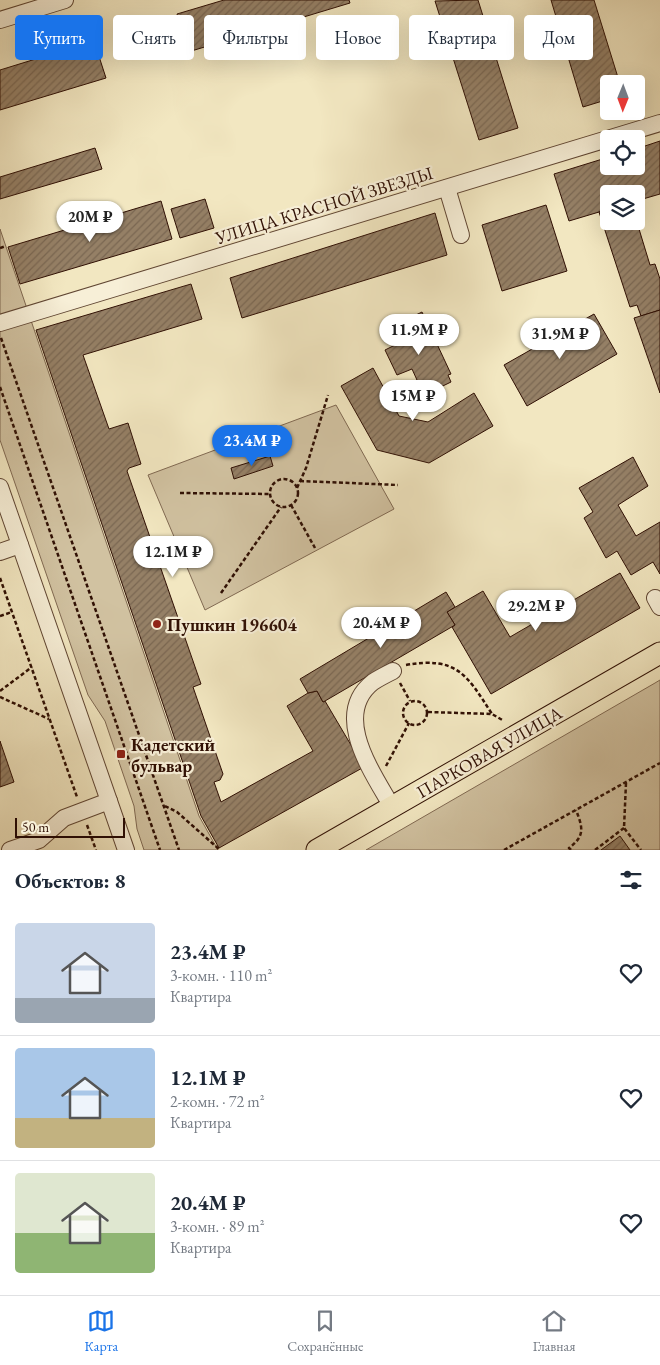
<!DOCTYPE html>
<html lang="ru">
<meta charset="utf-8">
<style>
body{margin:0;font-family:"EB Garamond",serif;background:#f6f6f7;color:#1f2937;height:100vh;display:flex;flex-direction:column;font-size:19px;white-space:nowrap}
*{box-sizing:border-box;margin:0}
p{font-size:16px;color:#747a83}
.icon{flex:none;width:28px;height:28px;fill:none;stroke:currentColor;stroke-width:2;stroke-linecap:round;stroke-linejoin:round}
.map{position:relative;height:850px;overflow:hidden}
.sheet{display:flex;flex-direction:column;background:#fff;flex:1}
.sheet>*{flex:none}
.guide{position:absolute;left:15px;top:15px;width:630px;height:45px;display:flex;gap:10px}
.needle{width:32px;rotate:181deg}
.tools{position:absolute;left:600px;top:75px;display:grid;gap:10px}
.tools a{display:grid;place-items:center;width:45px;height:45px;border-radius:5px;background:#fff;box-shadow:0 5px 20px #0002;font-size:25px}
.scale{position:absolute;left:15px;bottom:12px;width:110px;box-sizing:border-box;padding-left:5px;border:2px solid #301004;border-top:0;font-size:14px;line-height:18px;white-space:nowrap;color:#301004;-webkit-text-stroke:4px #f7efd7;paint-order:stroke}
.price{position:absolute;translate:-50% -42px;padding:0 11px;border-radius:18px;background:#fff;color:#222;font-size:16px;line-height:32px;filter:drop-shadow(0 1px 2px #0008)}
.price::after{content:'';position:absolute;left:50%;top:30px;width:15px;height:11px;margin-left:-8px;background:inherit;clip-path:polygon(0 0,100% 0,50% 100%)}
.price.active{background:#1a73e8;color:#fff}
ul{padding:0;list-style:none}
li{display:flex;align-items:center;gap:15px;height:125px;padding:0 15px}
li+li{border-top:1px solid #e0e1e3}
li span{display:grid;place-items:center;flex:none;width:140px;height:100px;border-radius:5px;color:#555}
li>.icon{margin-inline-start:auto}
span .icon{width:60px;height:60px;fill:#fffc;stroke-width:1}
li b{font-size:21px}
h2{display:flex;justify-content:space-between;align-items:center;height:60px;padding:0 15px;font-size:21px}
.pill{padding:0 18px;border-radius:5px;background:#fff;box-shadow:0 5px 20px #0002;font-size:18px;line-height:45px}
.pill.active{background:#1a73e8;color:#fff}
.tab-bar{display:flex;justify-content:space-around;align-items:center;height:70px;border-top:1px solid #e0e1e3;background:#fff;font-size:14px;color:#747a83}
.tab-bar a{display:grid;justify-items:center;gap:2px}
.tab-bar .active{color:#1a73e8}
.map>svg:first-child{display:block}
.green{fill:#d1c2a1;stroke:#806952}
.building{fill:url(#building-hatch);stroke:#301004}
.lines{fill:none;stroke-linecap:round;stroke-linejoin:round}
.minor-casing{stroke:#604633;stroke-width:18}
.major-casing{stroke:#301004;stroke-width:23}
.path{stroke:#301004;stroke-width:2.5;stroke-dasharray:4 2.5;stroke-linecap:butt}
.minor{stroke:#f7efd7;stroke-width:16}
.major{stroke:#f2e7c1;stroke-width:21}
.poi-dot{fill:#8f2418;stroke:#f7efd7;stroke-width:2}
.labels{text-anchor:middle;dominant-baseline:central;stroke-width:4.5;stroke-linejoin:round;paint-order:stroke}
.street-label{font-size:18px;fill:#301004;stroke:#f7efd7}
.poi-label{font-size:18px;font-weight:bold;fill:#301004;stroke:#f7efd7;text-anchor:start}
</style>
<div class="map">
<svg width="660" height="850" viewBox="0 0 660 850">
<defs>
<pattern id="building-hatch" width="6" height="6" patternUnits="userSpaceOnUse" patternTransform="scale(1.25)"><rect width="6" height="6" fill="#958066"/><path d="M-1 1l2-2M0 6l6-6M5 7l2-2" fill="none" stroke="#7a6752"/></pattern>
</defs>
<rect width="100%" height="100%" fill="#f2e7c1"/>
<filter id="stains"><feTurbulence type="fractalNoise" baseFrequency=".004" numOctaves="4"/><feColorMatrix values="0 0 0 0 .2 0 0 0 0 .09 0 0 0 0 .02 0 0 0 .5 -.17"/></filter>
<radialGradient id="worn" r=".72"><stop offset=".6" stop-color="#630" stop-opacity="0"/><stop offset="1" stop-color="#630" stop-opacity=".3"/></radialGradient>
<g class="green">
<polygon points="0,229 199,816 218,850 144,850 137,829 134,806 105,721 88,695 0,440"/>
<polygon points="336,405 394,509 205,610 148,475"/>
<polygon points="660,680 660,850 366,850 655,683"/>
</g>
<g class="building">
<polygon points="224,0 349,0 350,3 188,52 177,14"/>
<polygon points="478,0 518,128 479,140 435,1"/>
<polygon points="551,0 594,0 620,84 609,84 609,99 583,107"/>
<polygon points="94,41 106,78 0,110 0,70"/>
<polygon points="660,141 660,194 636,201 636,194 609,194 609,209 569,221 554,174 609,157 609,166 636,166 636,149"/>
<polygon points="95,148 102,169 0,199 0,177"/>
<polygon points="205,199 214,228 180,238 171,209"/>
<polygon points="161,201 172,239 20,284 8,247"/>
<polygon points="546,205 567,271 502,291 482,225"/>
<polygon points="609,209 609,221 636,221 636,217 638,216 642,227 639,229 650,265 655,264 660,279 660,310 641,316 637,305 630,307 599,212"/>
<polygon points="435,213 447,255 242,318 230,278"/>
<polygon points="191,284 202,319 83,355 109,429 128,423 141,464 129,468 127,471 201,684 193,687 223,774 220,780 214,782 221,802 313,751 287,706 308,693 317,691 323,702 325,701 364,767 219,848 201,816 36,330"/>
<polygon points="660,310 660,393 634,318"/>
<polygon points="422,312 451,374 448,375 451,382 416,399 409,384 417,380 412,369 397,375 385,350 399,343 391,327"/>
<polygon points="594,314 617,354 527,406 504,365"/>
<polygon points="373,368 399,416 428,422 474,393 493,426 429,463 377,450 341,386"/>
<polygon points="270,456 273,466 234,479 231,468"/>
<polygon points="633,457 648,486 618,505 636,536 660,522 660,574 653,562 631,575 617,551 606,558 584,518 593,512 579,488"/>
<polygon points="620,573 640,608 491,694 452,627 455,625 447,612 483,591 510,637"/>
<polygon points="446,592 455,607 447,612 455,625 325,701 323,702 317,691 308,693 300,679"/>
<polygon points="0,741 14,782 0,787"/>
<polygon points="620,836 630,850 601,850"/>
</g>
<g class="lines">
<defs>
<g id="minor">
<polyline points="0,20 65,0"/>
<polyline points="447,188 461,235"/>
<polyline points="0,323 660,123"/>
<polyline points="0,487 126,850"/>
<polyline points="0,552 20,545"/>
<polyline points="655,598 660,607"/>
<path d="M392 807C373 773 331 715 373 682 379 678 387 674 393 671"/>
<polyline points="10,850 39,840 64,818 109,801"/>
</g>
<polyline id="major" points="317,850 660,653"/>
</defs>
<use href="#minor" class="minor-casing"/>
<use href="#major" class="major-casing"/>
<g class="path">
<polyline points="0,248 6,246"/>
<polyline points="1,338 179,850"/>
<polyline points="0,387 160,850"/>
<circle cx="284" cy="493" r="14"/>
<polyline points="300,481 398,485"/>
<polyline points="297,488 306,468 328,395"/>
<polyline points="180,493 270,494"/>
<polyline points="291,505 315,548"/>
<polyline points="0,578 77,797"/>
<polyline points="221,593 281,507"/>
<polyline points="0,616 12,612"/>
<path d="M406 665C457 656 467 675 492 714"/>
<polyline points="400,683 410,701"/>
<polyline points="0,691 32,667"/>
<polyline points="0,697 49,719"/>
<circle cx="415" cy="713" r="12"/>
<polyline points="428,712 492,714 504,721"/>
<polyline points="386,766 409,723"/>
<polyline points="626,783 624,828 641,850"/>
<polyline points="165,806 177,812 220,850"/>
<polyline points="87,825 96,850"/>
<polyline points="504,850 660,763"/>
<path d="M571 850 569 848C585 836 583 828 576 810"/>
<polyline points="595,850 624,828"/>
</g>
<use href="#minor" class="minor"/>
<use href="#major" class="major"/>
</g>
<g class="poi-dot">
<circle cx="157" cy="624" r="5"/>
<rect x="116" y="749" width="10" height="10" rx="2.5"/>
</g>
<g class="labels">
<g class="street-label">
<text transform="translate(324 205) rotate(-17)">УЛИЦА КРАСНОЙ ЗВЕЗДЫ</text>
<text transform="translate(489 752) rotate(-30)">ПАРКОВАЯ УЛИЦА</text>
</g>
<g class="poi-label">
<text x="167" y="624">Пушкин 196604</text>
<text x="131" y="744">Кадетский<tspan x="131" dy="21">бульвар</tspan></text>
</g>
</g>
<rect width="100%" height="100%" filter="url(#stains)"/>
<rect width="100%" height="100%" fill="url(#worn)"/>
</svg>
<div class="tools">
<a><svg class="needle" viewBox="-14 -14 28 28"><path d="M0-13l5 13h-10z" fill="#e53935"/><path d="M0 13l5-13h-10z" fill="#747a83"/></svg></a>
<a><svg class="icon" aria-label="locate" viewBox="0 0 24 24"><circle cx="12" cy="12" r="6"/><path d="M12 2v4M12 18v4M2 12h4M18 12h4"/></svg></a>
<a><svg class="icon" aria-label="layers" viewBox="0 0 24 24"><path d="M12 4l9 5-9 5-9-5zM3 14l9 5 9-5"/></svg></a>
</div>
<div class="scale">50 m</div>
<b class="price" style="left:90px;top:243px">20M ₽</b>
<b class="price" style="left:419px;top:356px">11.9M ₽</b>
<b class="price" style="left:560px;top:360px">31.9M ₽</b>
<b class="price" style="left:413px;top:422px">15M ₽</b>
<b class="price active" style="left:252px;top:467px">23.4M ₽</b>
<b class="price" style="left:173px;top:578px">12.1M ₽</b>
<b class="price" style="left:536px;top:632px">29.2M ₽</b>
<b class="price" style="left:381px;top:649px">20.4M ₽</b>
<div class="guide">
<a class="pill active">Купить</a>
<a class="pill">Снять</a>
<a class="pill">Фильтры</a>
<a class="pill">Новое</a>
<a class="pill">Квартира</a>
<a class="pill">Дом</a>
</div>
</div>
<section class="sheet">
<h2>Объектов: 8<svg class="icon" aria-label="filters" viewBox="0 0 24 24"><path d="M4 7h16M4 17h16"/><circle cx="9" cy="7" r="2"/><circle cx="15" cy="17" r="2"/></svg></h2>
<ul>
<li><span style="background:linear-gradient(#c9d6e8 75%,#9aa5b1 0)"><svg class="icon" aria-label="home" viewBox="0 0 24 24"><path d="M3 11l9-7 9 7M6 9v11h12V9"/></svg></span><div><b>23.4M ₽</b><p>3-комн. · 110 m²</p><p>Квартира</p></div><svg class="icon" aria-label="heart" viewBox="0 0 24 24"><path d="M12 20l-8-8c-3-5 5-10 8-4 3-6 11-1 8 4z"/></svg></li>
<li><span style="background:linear-gradient(#a9c7e8 70%,#c2b280 0)"><svg class="icon" aria-label="home" viewBox="0 0 24 24"><path d="M3 11l9-7 9 7M6 9v11h12V9"/></svg></span><div><b>12.1M ₽</b><p>2-комн. · 72 m²</p><p>Квартира</p></div><svg class="icon" aria-label="heart" viewBox="0 0 24 24"><path d="M12 20l-8-8c-3-5 5-10 8-4 3-6 11-1 8 4z"/></svg></li>
<li><span style="background:linear-gradient(#dfe7d0 60%,#8fb573 0)"><svg class="icon" aria-label="home" viewBox="0 0 24 24"><path d="M3 11l9-7 9 7M6 9v11h12V9"/></svg></span><div><b>20.4M ₽</b><p>3-комн. · 89 m²</p><p>Квартира</p></div><svg class="icon" aria-label="heart" viewBox="0 0 24 24"><path d="M12 20l-8-8c-3-5 5-10 8-4 3-6 11-1 8 4z"/></svg></li>
</ul>
</section>
<nav class="tab-bar">
<a class="active"><svg class="icon" aria-label="map" viewBox="0 0 24 24"><path d="M3 6l6-2 6 2 6-2v14l-6 2-6-2-6 2zM9 4v14M15 6v14"/></svg>Карта</a>
<a><svg class="icon" aria-label="saved" viewBox="0 0 24 24"><path d="M7 4h10v16l-5-4-5 4z"/></svg>Сохранённые</a>
<a><svg class="icon" aria-label="home" viewBox="0 0 24 24"><path d="M3 11l9-7 9 7M6 9v11h12V9"/></svg>Главная</a>
</nav>
